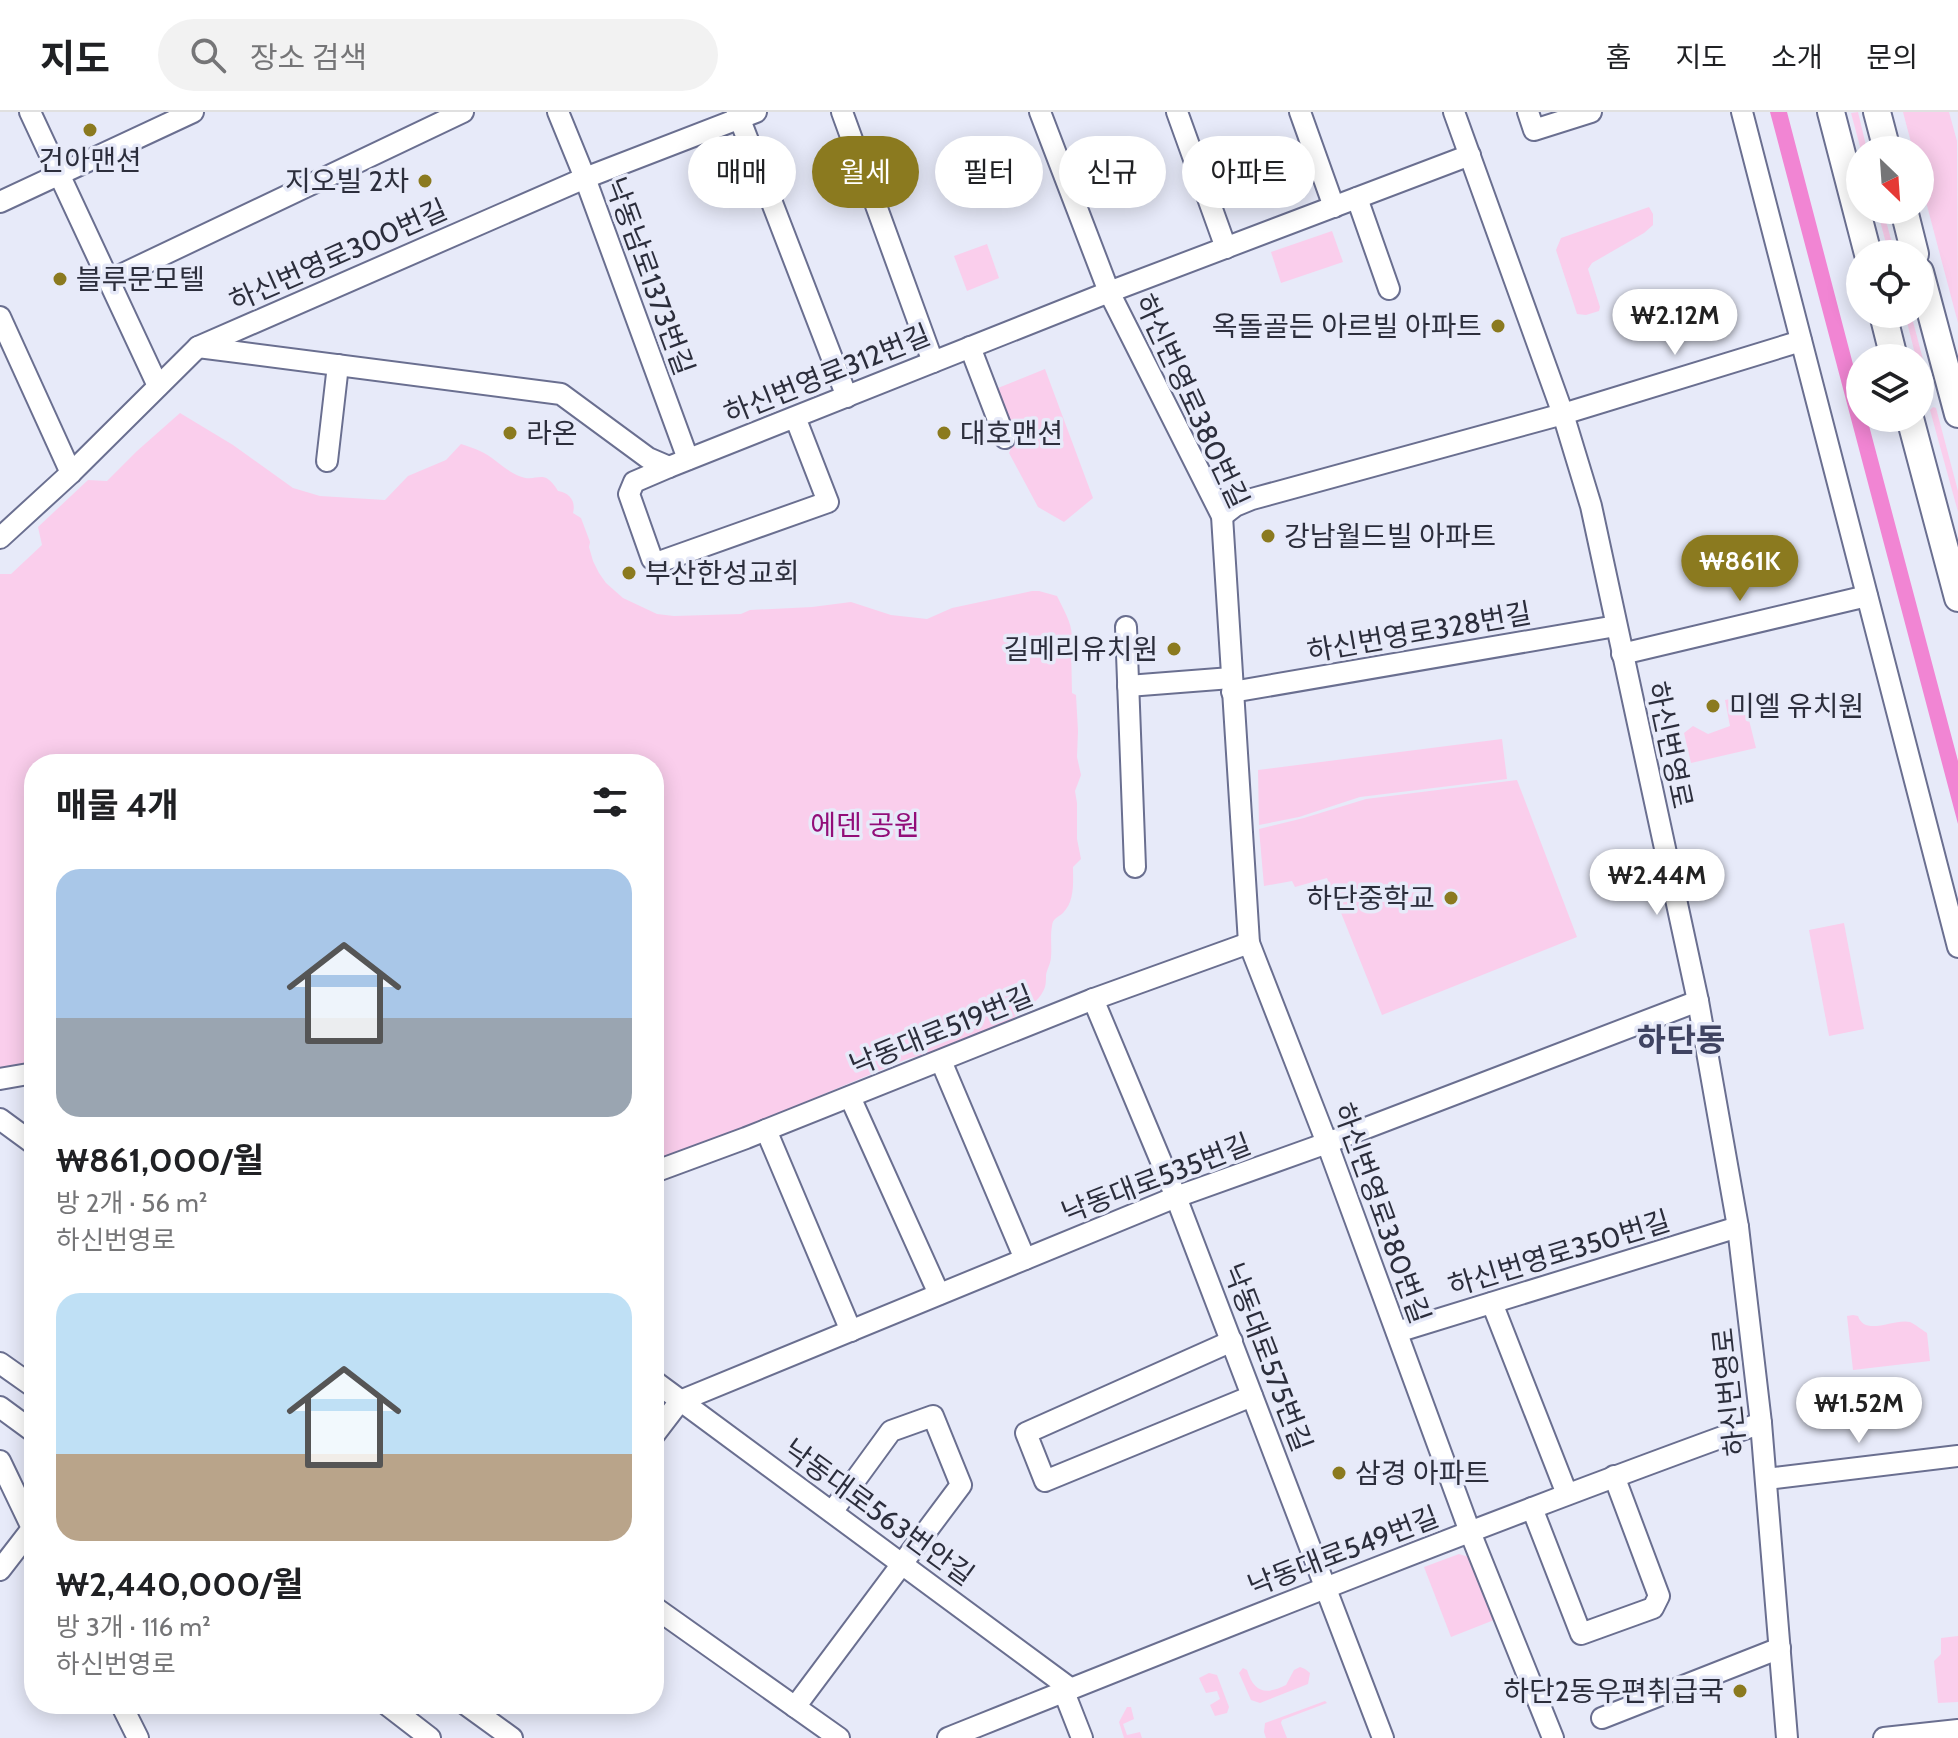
<!DOCTYPE html>
<html lang="ko">
<meta charset="utf-8">
<style>
body{margin:0;font-family:Cabin,"Noto Sans KR",sans-serif;background:#f2f2f2;color:#202124;height:100vh;display:flex;flex-direction:column;font-size:30px;white-space:nowrap}
*{box-sizing:border-box;margin:0}
p{font-size:26px;color:#757577}
.icon{flex:none;width:44px;height:44px;fill:none;stroke:currentColor;stroke-width:2;stroke-linecap:round;stroke-linejoin:round}
.map{position:relative;flex:1;overflow:hidden}
.panel{position:absolute;left:24px;top:642px;width:640px;height:960px;display:flex;flex-direction:column;background:#fff;border-radius:32px;box-shadow:0 4px 20px #0003}
.panel>*{flex:none}
.hud{position:absolute;left:688px;top:24px;width:760px;height:72px;display:flex;gap:16px}
.needle{width:52px;rotate:155deg}
.fabs{position:absolute;left:1846px;top:24px;display:grid;gap:16px}
.fabs a{display:grid;place-items:center;width:88px;height:88px;border-radius:50%;background:#fff;box-shadow:0 4px 20px #0003;font-size:40px}
.price{position:absolute;translate:-50% -68px;padding:0 18px;border-radius:28px;background:#fff;color:#222;font-size:26px;line-height:52px;filter:drop-shadow(0 2px 4px #0008)}
.price::after{content:'';position:absolute;left:50%;top:48px;width:24px;height:18px;margin-left:-12px;background:inherit;clip-path:polygon(0 0,100% 0,50% 100%)}
.price.on{background:#8b7a1f;color:#fff}
ul{padding:0;list-style:none}
li{display:grid;align-content:center;gap:16px;height:424px;padding:0 32px}
li span{display:grid;place-items:center;height:248px;border-radius:24px;color:#555}
li>.icon{margin-inline-start:auto}
span .icon{width:144px;height:144px;fill:#fffc;stroke-width:1}
li b{font-size:34px}
h2{display:flex;justify-content:space-between;align-items:center;height:96px;padding:0 32px;font-size:34px}
.chip{padding:0 28px;border-radius:36px;background:#fff;box-shadow:0 4px 20px #0003;font-size:28px;line-height:72px}
.chip.on{background:#8b7a1f;color:#fff}
header{display:flex;align-items:center;gap:48px;box-sizing:border-box;height:112px;padding:0 40px;background:#fff;border-bottom:2px solid #e0e0e0}
header strong{font-size:38px}
nav{display:flex;gap:44px;margin-inline-start:auto;font-size:28px}
.search{width:560px;height:72px;background:#f2f2f2;display:flex;align-items:center;gap:20px;box-sizing:border-box;padding:0 28px;border-radius:44px;color:#757577;font-size:30px}
.map>svg:first-child{display:block}
.green{fill:#faceec}
.forest{fill:#f185d3}
.lines{fill:none;stroke-linecap:round;stroke-linejoin:round}
.minor-casing{stroke:#6a6f90;stroke-width:24}
.major-casing{stroke:#6a6f90;stroke-width:30}
.minor{stroke:#fff;stroke-width:20}
.major{stroke:#fff;stroke-width:26}
.poi-dot{fill:#8b7a1f;stroke:#e7eaf9;stroke-width:3}
.labels{text-anchor:middle;dominant-baseline:central;stroke-width:7;stroke-linejoin:round;paint-order:stroke}
.poi-label{font-size:28px;fill:#2c2e3c;stroke:#e7eaf9;text-anchor:start}
.street-label{font-size:28px;fill:#2c2e3c;stroke:#e7eaf9}
.park-label{font-size:28px;fill:#920d79;stroke:#e7eaf9}
.quarter-label{font-size:32px;font-weight:bold;fill:#3f4361;stroke:#e7eaf9}
</style>
<header>
<strong>지도</strong>
<div class="search"><svg class="icon" aria-label="search" viewBox="0 0 24 24"><circle cx="10" cy="10" r="6"/><path d="M15 15l6 6"/></svg>장소 검색</div>
<nav><a>홈</a><a>지도</a><a>소개</a><a>문의</a></nav>
</header>
<div class="map">
<svg width="1958" height="1626" viewBox="0 0 1958 1626">
<rect width="100%" height="100%" fill="#e7eaf9"/>
<g class="green">
<polygon points="1858,0 1867,38 1861,38 1851,1"/>
<polygon points="1903,0 1949,0 1957,29 1958,211 1920,67 1920,38 1913,38"/>
<polygon points="1649,95 1653,102 1653,113 1644,121 1592,151 1588,157 1600,195 1599,199 1586,203 1577,202 1556,138 1561,126"/>
<polygon points="1877,98 1883,98 1895,142 1889,142"/>
<polygon points="1332,119 1343,150 1281,171 1271,140"/>
<polygon points="987,132 999,166 967,179 954,144"/>
<polygon points="1905,202 1911,202 1930,274 1925,280 1920,261 1920,246 1916,246"/>
<polygon points="1045,257 1093,386 1064,410 1038,395 1009,341 1015,328 998,276"/>
<polygon points="1933,295 1936,296 1958,379 1958,400 1930,298"/>
<path d="M180 301 233 333 293 376 320 384 385 388 408 364 446 348 461 332C467 334 474 336 480 339 494 345 504 358 519 364 537 372 543 354 558 379 570 381 576 389 573 401L581 406 590 430 589 435 593 449 599 461 606 471 623 486 657 502 674 504 741 502 750 498 812 495 851 490 891 503 927 507 952 496 1032 479H1039L1057 484C1064 499 1075 515 1071 531L1072 581 1076 583 1078 619 1077 645 1081 663 1075 679 1077 691V727L1081 747 1073 755C1073 770 1075 789 1063 801 1057 806 1053 806 1052 814 1050 825 1052 835 1051 845 1051 851 1047 857 1046 863 1046 867 1046 871 1045 875 1034 909 939 939 907 947L698 1035 654 1051V652H34V955L14 954 0 958V462H11L42 433 38 415 88 368 107 369 137 339Z"/>
<polygon points="1743,584 1756,636 1691,651 1684,621 1693,614 1708,622 1730,614 1725,588"/>
<polygon points="1502,627 1507,667 1360,685 1299,705 1259,713 1258,658"/>
<polygon points="1517,668 1577,825 1382,903 1327,766 1295,775 1292,769 1264,774 1259,717 1304,706 1366,687"/>
<polygon points="1844,811 1864,917 1829,924 1809,818"/>
<path d="M1853 1203 1858 1204C1865 1225 1894 1206 1910 1210 1915 1212 1922 1218 1927 1221L1930 1249 1853 1258 1847 1204Z"/>
<polygon points="1459,1442 1472,1446 1494,1508 1451,1525 1424,1455"/>
<polygon points="1958,1524 1958,1590 1938,1591 1934,1549 1941,1542 1941,1526"/>
<path d="M1300 1555 1305 1557 1310 1561 1308 1572 1260 1591 1251 1588 1239 1561 1243 1556 1247 1558C1254 1581 1266 1583 1286 1573L1294 1558Z"/>
<polygon points="1209,1561 1217,1563 1229,1595 1227,1601 1215,1604 1210,1593 1220,1587 1217,1579 1206,1581 1199,1566"/>
<polygon points="1325,1589 1327,1591 1282,1608 1281,1611 1287,1626 1266,1626 1264,1620 1265,1611"/>
<polygon points="1127,1595 1131,1595 1134,1607 1123,1612 1127,1623 1140,1620 1142,1626 1124,1626 1119,1610"/>
</g>
<polygon class="forest" points="1770,0 1787,0 1860,279 1860,306 1867,306 1958,649 1958,712"/>
<g class="lines">
<defs>
<g id="minor">
<polyline points="30,0 158,274"/>
<polyline points="558,0 585,66 688,347"/>
<polyline points="737,0 847,285"/>
<polyline points="842,0 933,250"/>
<polyline points="1040,0 1109,180 1222,404 1249,831 1327,1031 1470,1420 1553,1626"/>
<polyline points="1177,0 1226,136"/>
<polyline points="1300,0 1334,95"/>
<polyline points="1454,0 1563,302 1591,394 1698,889 1738,1115 1761,1311 1787,1626"/>
<polyline points="1528,0 1534,18 1591,0"/>
<polyline points="1742,0 1958,835"/>
<polyline points="1357,86 1389,177"/>
<polyline points="0,90 193,0"/>
<polyline points="110,168 463,0"/>
<polyline points="0,205 71,361"/>
<polyline points="198,235 561,282 648,346 669,355"/>
<polyline points="970,235 1005,326"/>
<polyline points="795,305 828,390 659,450 652,447 629,382 634,370 669,355 1109,180 1470,43"/>
<polyline points="327,349 338,253"/>
<polyline points="1222,404 1235,394 1252,387 1563,302 1801,229"/>
<polyline points="0,426 71,361 198,235 585,66 756,0"/>
<polyline points="1126,515 1135,755"/>
<polyline points="1622,542 1867,484"/>
<polyline points="1128,574 1231,566"/>
<polyline points="1232,580 1616,514"/>
<polyline points="1093,887 1176,1085 1383,1626"/>
<polyline points="941,949 1025,1147"/>
<polyline points="0,967 34,961"/>
<polyline points="850,985 939,1182"/>
<polyline points="0,1007 34,1032"/>
<polyline points="766,1018 851,1219"/>
<polyline points="654,1060 746,1026 1091,888 1249,831"/>
<polyline points="1492,1191 1567,1382"/>
<polyline points="1397,1220 1738,1115"/>
<polyline points="1232,1229 1026,1321 1045,1369 1252,1284"/>
<polyline points="0,1251 34,1275"/>
<polyline points="654,1269 1071,1577"/>
<polyline points="0,1295 34,1320"/>
<polyline points="654,1323 680,1289 1176,1085 1327,1031 1698,889"/>
<polyline points="0,1349 34,1420"/>
<polyline points="1766,1367 1958,1344"/>
<polyline points="1532,1396 1581,1522 1653,1496 1659,1484 1614,1364"/>
<polyline points="0,1458 34,1414"/>
<polyline points="654,1495 839,1626"/>
<polyline points="1064,1580 1082,1626"/>
<polyline points="121,1592 138,1626"/>
<polyline points="386,1592 430,1626"/>
<polyline points="465,1592 512,1626"/>
<polyline points="795,1595 961,1373 933,1304 891,1319 832,1400"/>
<polyline points="1602,1606 1780,1536"/>
<path d="M948 1626C1218 1518 1487 1410 1761 1311"/>
<polyline points="1884,1626 1958,1618"/>
</g>
<g id="major">
<polyline points="1831,0 1868,142"/>
<polyline points="1877,0 1887,38"/>
<polyline points="1904,98 1915,142"/>
<polyline points="1920,160 1958,302"/>
<polyline points="1883,202 1894,246"/>
<polyline points="1910,306 1958,486"/>
</g>
</defs>
<use href="#minor" class="minor-casing"/>
<use href="#major" class="major-casing"/>
<use href="#minor" class="minor"/>
<use href="#major" class="major"/>
</g>
<g class="poi-dot">
<circle cx="90" cy="18" r="8"/>
<circle cx="425" cy="69" r="8"/>
<circle cx="60" cy="167" r="8"/>
<circle cx="1498" cy="214" r="8"/>
<circle cx="510" cy="321" r="8"/>
<circle cx="944" cy="321" r="8"/>
<circle cx="1268" cy="424" r="8"/>
<circle cx="629" cy="461" r="8"/>
<circle cx="1174" cy="537" r="8"/>
<circle cx="1713" cy="594" r="8"/>
<circle cx="1451" cy="786" r="8"/>
<circle cx="1339" cy="1361" r="8"/>
<circle cx="1740" cy="1579" r="8"/>
</g>
<g class="labels">
<g class="poi-label">
<text x="90" y="48" text-anchor="middle">건아맨션</text>
<text x="409" y="69" text-anchor="end">지오빌 2차</text>
<text x="76" y="167">블루문모텔</text>
<text x="1482" y="214" text-anchor="end">옥돌골든 아르빌 아파트</text>
<text x="526" y="321">라온</text>
<text x="960" y="321">대호맨션</text>
<text x="1284" y="424">강남월드빌 아파트</text>
<text x="645" y="461">부산한성교회</text>
<text x="1158" y="537" text-anchor="end">길메리유치원</text>
<text x="1729" y="594">미엘 유치원</text>
<text x="1435" y="786" text-anchor="end">하단중학교</text>
<text x="1355" y="1361">삼경 아파트</text>
<text x="1724" y="1579" text-anchor="end">하단2동우편취급국</text>
</g>
<g class="street-label">
<text transform="translate(338 143) rotate(-24)">하신번영로300번길</text>
<text transform="translate(650 164) rotate(70)">낙동남로1373번길</text>
<text transform="translate(827 262) rotate(-22)">하신번영로312번길</text>
<text transform="translate(1192 289) rotate(65)">하신번영로380번길</text>
<text transform="translate(1419 520) rotate(-10)">하신번영로328번길</text>
<text transform="translate(1670 633) rotate(78)">하신번영로</text>
<text transform="translate(941 918) rotate(-22)">낙동대로519번길</text>
<text transform="translate(1156 1066) rotate(-21)">낙동대로535번길</text>
<text transform="translate(1382 1101) rotate(70)">하신번영로380번길</text>
<text transform="translate(1559 1141) rotate(-17)">하신번영로350번길</text>
<text transform="translate(1268 1245) rotate(69)">낙동대로575번길</text>
<text transform="translate(1729 1280) rotate(-96)">하신번영로</text>
<text transform="translate(879 1400) rotate(36)">낙동대로563번안길</text>
<text transform="translate(1343 1439) rotate(-21)">낙동대로549번길</text>
</g>
<g class="park-label">
<text x="865" y="713">에덴 공원</text>
</g>
<g class="quarter-label">
<text x="1681" y="927">하단동</text>
</g>
</g>
</svg>
<div class="fabs">
<a><svg class="needle" viewBox="-14 -14 28 28"><path d="M0-13l5 13h-10z" fill="#e53935"/><path d="M0 13l5-13h-10z" fill="#757577"/></svg></a>
<a><svg class="icon" aria-label="locate" viewBox="0 0 24 24"><circle cx="12" cy="12" r="6"/><path d="M12 2v4M12 18v4M2 12h4M18 12h4"/></svg></a>
<a><svg class="icon" aria-label="layers" viewBox="0 0 24 24"><path d="M12 4l9 5-9 5-9-5zM3 14l9 5 9-5"/></svg></a>
</div>
<b class="price" style="left:1675px;top:245px">₩2.12M</b>
<b class="price on" style="left:1740px;top:491px">₩861K</b>
<b class="price" style="left:1657px;top:805px">₩2.44M</b>
<b class="price" style="left:1859px;top:1333px">₩1.52M</b>
<div class="hud">
<a class="chip">매매</a>
<a class="chip on">월세</a>
<a class="chip">필터</a>
<a class="chip">신규</a>
<a class="chip">아파트</a>
</div>
<section class="panel">
<h2>매물 4개<svg class="icon" aria-label="filters" viewBox="0 0 24 24"><path d="M4 7h16M4 17h16"/><circle cx="9" cy="7" r="2"/><circle cx="15" cy="17" r="2"/></svg></h2>
<ul>
<li><span style="background:linear-gradient(#a9c7e8 60%,#9aa5b1 0)"><svg class="icon" aria-label="home" viewBox="0 0 24 24"><path d="M3 11l9-7 9 7M6 9v11h12V9"/></svg></span><div><b>₩861,000/월</b><p>방 2개 · 56 m²</p><p>하신번영로</p></div></li>
<li><span style="background:linear-gradient(#bfe0f5 65%,#b9a48a 0)"><svg class="icon" aria-label="home" viewBox="0 0 24 24"><path d="M3 11l9-7 9 7M6 9v11h12V9"/></svg></span><div><b>₩2,440,000/월</b><p>방 3개 · 116 m²</p><p>하신번영로</p></div></li>
</ul>
</section>
</div>
